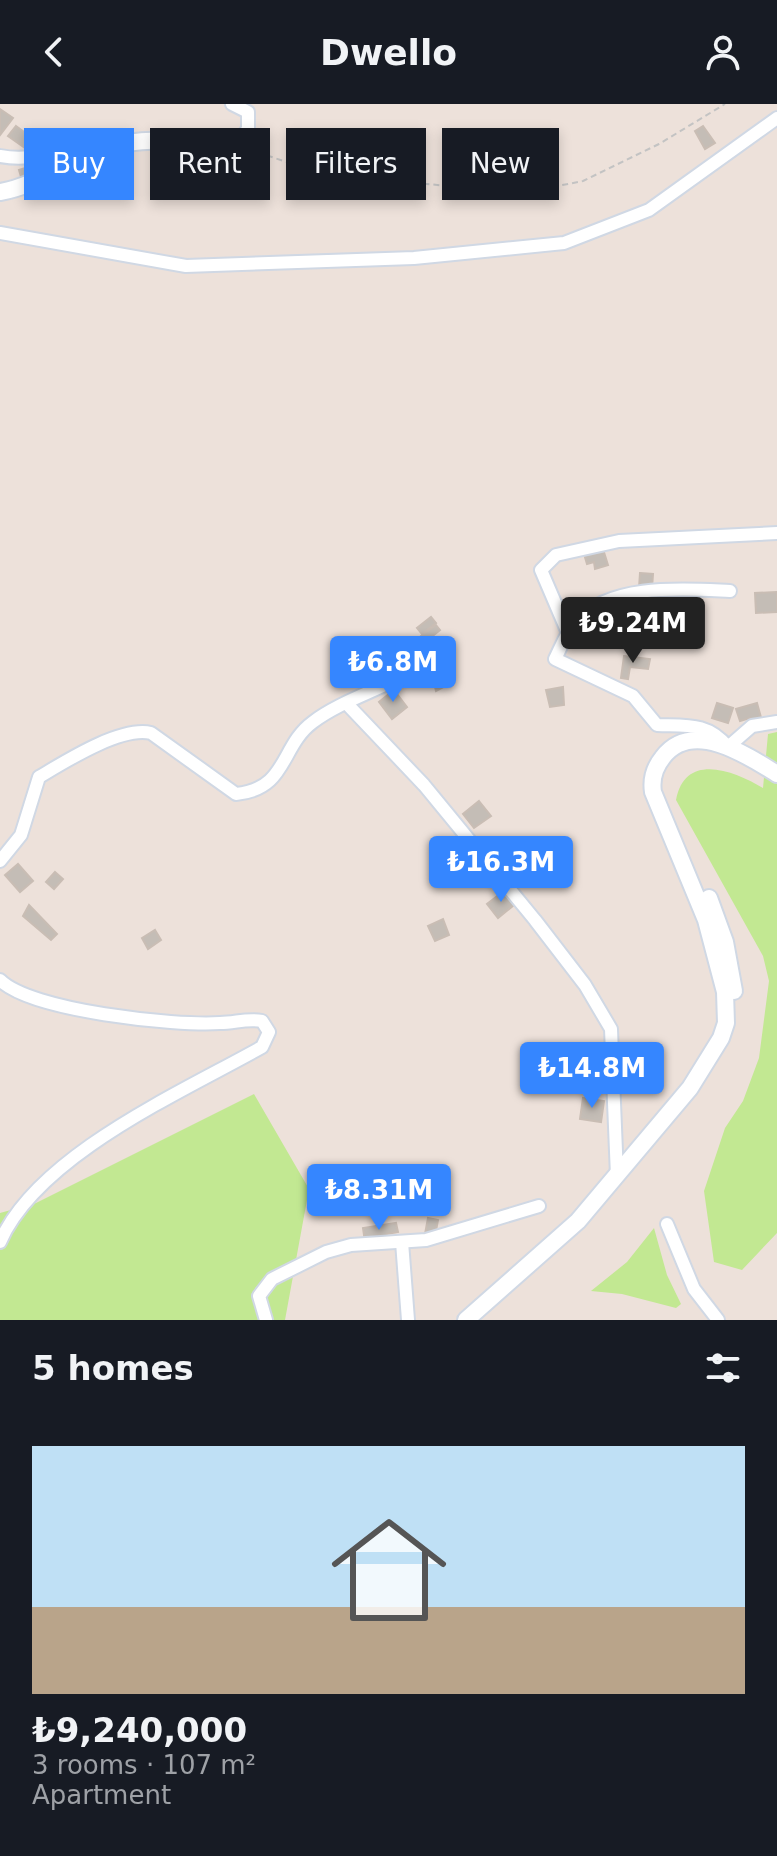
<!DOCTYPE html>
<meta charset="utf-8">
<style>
body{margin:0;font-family:"DejaVu Sans",sans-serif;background:#242831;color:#f1f3f6;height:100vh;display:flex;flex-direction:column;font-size:30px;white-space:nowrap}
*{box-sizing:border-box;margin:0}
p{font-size:26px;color:#9ea1a6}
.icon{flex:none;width:44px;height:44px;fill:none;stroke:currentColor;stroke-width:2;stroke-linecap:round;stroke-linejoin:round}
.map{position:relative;height:1216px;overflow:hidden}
.sheet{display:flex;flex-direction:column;background:#171b24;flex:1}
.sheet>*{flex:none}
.banner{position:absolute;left:24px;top:24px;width:730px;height:72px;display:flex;gap:16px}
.price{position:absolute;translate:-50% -68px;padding:0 18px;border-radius:8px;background:#3586ff;color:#fff;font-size:26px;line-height:52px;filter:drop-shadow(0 2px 4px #0008)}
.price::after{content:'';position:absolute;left:50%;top:48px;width:24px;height:18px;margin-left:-12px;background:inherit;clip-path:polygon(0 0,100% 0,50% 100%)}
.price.current{background:#222;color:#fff}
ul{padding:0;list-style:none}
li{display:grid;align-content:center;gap:16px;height:424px;padding:0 32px}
li span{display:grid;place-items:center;height:248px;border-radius:0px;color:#555}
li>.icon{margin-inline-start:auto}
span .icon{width:144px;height:144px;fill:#fffc;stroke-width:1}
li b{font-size:34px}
h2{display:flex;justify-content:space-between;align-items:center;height:96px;padding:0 32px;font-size:34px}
.pill{padding:0 28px;border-radius:0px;background:#171b24;box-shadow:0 4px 12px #0003;font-size:28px;line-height:72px}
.pill.current{background:#3586ff;color:#fff}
header{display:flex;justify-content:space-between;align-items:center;height:104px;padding:0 32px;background:#171b24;font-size:36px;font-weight:600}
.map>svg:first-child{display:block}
.green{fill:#c2e892}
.building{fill:#c4bdb6;stroke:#c9bdb4;stroke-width:2}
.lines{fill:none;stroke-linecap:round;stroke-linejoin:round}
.street-casing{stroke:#d0d8e4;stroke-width:16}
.secondary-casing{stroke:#d0d8e4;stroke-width:20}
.path{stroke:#c3c3c3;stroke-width:2;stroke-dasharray:6 4;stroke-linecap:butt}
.street{stroke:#fff;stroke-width:12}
.secondary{stroke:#fff;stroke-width:16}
</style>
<header><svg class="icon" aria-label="back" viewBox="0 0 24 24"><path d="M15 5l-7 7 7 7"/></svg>Dwello<svg class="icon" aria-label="person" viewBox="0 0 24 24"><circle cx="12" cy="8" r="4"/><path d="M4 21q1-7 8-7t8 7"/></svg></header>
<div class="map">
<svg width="777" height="1216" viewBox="0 0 777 1216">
<rect width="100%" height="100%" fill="#ede1da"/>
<g class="green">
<path d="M777 628V1129L742 1166 714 1158 704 1087 725 1024 743 997 759 954 769 877 763 852 676 696C685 647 735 667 763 684L768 630Z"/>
<polygon points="254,990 309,1085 285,1216 0,1216 0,1109 36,1099"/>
<polygon points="654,1124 667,1171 681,1200 676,1204 622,1190 591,1187 627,1158"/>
</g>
<g class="building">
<polygon points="0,5 13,14 0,31"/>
<polygon points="16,22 35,36 28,46 8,32"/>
<polygon points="703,22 715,39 705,45 695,27"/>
<polygon points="32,62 35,72 22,76 19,66"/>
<polygon points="603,445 608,461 595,465 594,458 587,460 584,450"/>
<polygon points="640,469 653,470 652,485 639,484"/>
<polygon points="777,488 777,508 756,509 755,489"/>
<polygon points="431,513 436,519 422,530 417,524"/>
<polygon points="602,516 607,533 573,542 574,523"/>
<polygon points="643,519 645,529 624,533 622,523"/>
<polygon points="436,521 440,526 425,538 421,532"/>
<polygon points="376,541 400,545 397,560 373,555"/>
<polygon points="624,552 650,555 648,565 630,563 628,575 621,574"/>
<polygon points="448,570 451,579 436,587 433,575"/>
<polygon points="563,583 564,601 550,603 546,586"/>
<polygon points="394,586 407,603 392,615 379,598"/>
<polygon points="717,599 733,604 728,619 712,614"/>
<polygon points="757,599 762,617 752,620 750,614 740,617 736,605"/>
<polygon points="479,697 491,712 474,724 463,710"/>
<polygon points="18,760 33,777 20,788 5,771"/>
<polygon points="55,768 63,775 54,785 46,778"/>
<polygon points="504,787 514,801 498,814 487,800"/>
<polygon points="29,801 57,830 51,836 23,812"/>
<polygon points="443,815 449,831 435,837 428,822"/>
<polygon points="155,826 161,836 148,845 142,834"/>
<polygon points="581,973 593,976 590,986 578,983"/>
<polygon points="583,994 604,997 601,1018 580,1015"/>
<polygon points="428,1114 438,1116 435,1132 425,1130"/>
<polygon points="396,1119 398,1128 387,1130 388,1135 365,1138 363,1124"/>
</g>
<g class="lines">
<defs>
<g id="street">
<polyline points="232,0 248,8 248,25 235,41"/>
<path d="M0 52C32 58 59 46 91 45"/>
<polyline points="0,129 186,162 414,154 564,139 649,106 777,14"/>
<path d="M730 487C682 485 612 479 576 517 567 527 561 543 555 555L633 592 657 621C686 622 708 618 728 643L752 622 777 618"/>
<polyline points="568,529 541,466 556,451 619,437 777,429"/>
<polyline points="348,601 424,681 535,816 585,881 611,925 617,1072"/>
<path d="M0 757 21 731 39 673C66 657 121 622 151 629L236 690C288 685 280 642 313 618 338 599 373 588 401 573L406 567 411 540"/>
<path d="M0 876C31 907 174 922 220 919 235 919 247 914 262 917L269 928 262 943C182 988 38 1051 0 1138"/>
<polyline points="667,1120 694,1185 718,1216"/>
<polyline points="402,1138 408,1216"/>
<polyline points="266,1216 259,1192 272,1175 326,1148 351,1141 426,1136 539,1102"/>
</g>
<g id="secondary">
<path d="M0 88C38 82 65 56 101 45 145 31 190 38 235 41"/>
<polyline points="709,794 725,838 734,887"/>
<path d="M466 1216 578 1117 690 984 721 934 726 919 725 888 706 816 653 688C651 675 654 664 663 653 692 615 747 651 777 670"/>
</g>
</defs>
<use href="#street" class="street-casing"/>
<use href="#secondary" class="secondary-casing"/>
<polyline class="path" points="248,45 322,70 522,89 583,77 659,40 725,0"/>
<use href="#street" class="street"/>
<use href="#secondary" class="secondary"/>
</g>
</svg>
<b class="price current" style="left:633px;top:561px">₺9.24M</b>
<b class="price" style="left:393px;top:600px">₺6.8M</b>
<b class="price" style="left:501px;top:800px">₺16.3M</b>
<b class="price" style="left:592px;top:1006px">₺14.8M</b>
<b class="price" style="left:379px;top:1128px">₺8.31M</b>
<div class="banner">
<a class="pill current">Buy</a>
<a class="pill">Rent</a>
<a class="pill">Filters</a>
<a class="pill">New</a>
</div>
</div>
<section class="sheet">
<h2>5 homes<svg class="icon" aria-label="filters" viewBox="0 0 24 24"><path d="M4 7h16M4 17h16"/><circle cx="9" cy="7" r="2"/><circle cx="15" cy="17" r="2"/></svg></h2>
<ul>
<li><span style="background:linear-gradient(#bfe0f5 65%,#b9a48a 0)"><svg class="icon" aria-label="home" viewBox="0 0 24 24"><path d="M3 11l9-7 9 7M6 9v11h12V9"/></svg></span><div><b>₺9,240,000</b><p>3 rooms · 107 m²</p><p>Apartment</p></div></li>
</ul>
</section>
